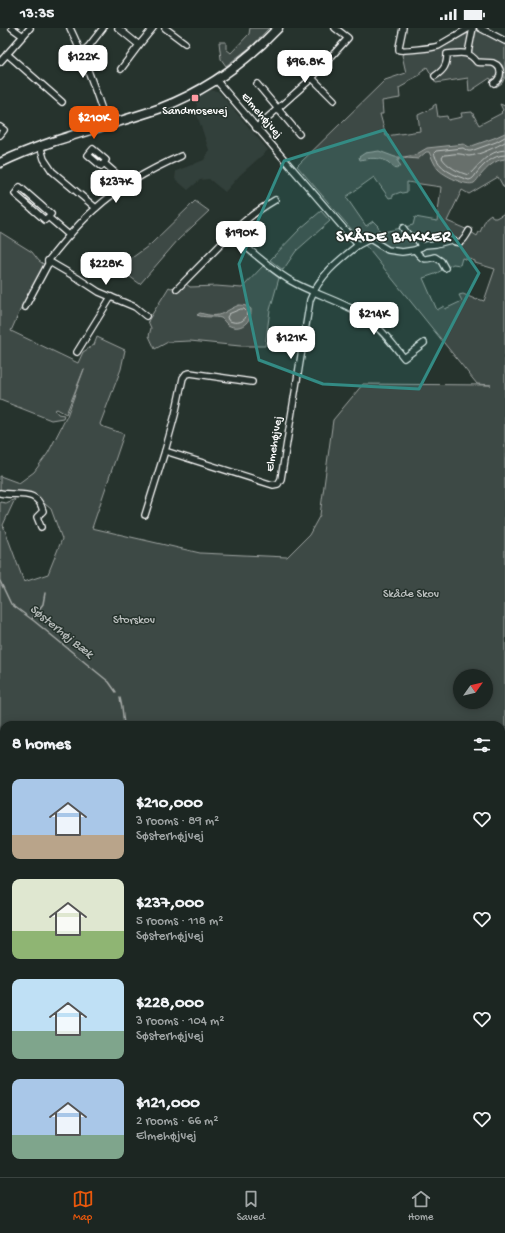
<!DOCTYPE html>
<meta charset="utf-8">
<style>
body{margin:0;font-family:"Gochi Hand",sans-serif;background:#252e2a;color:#f1f3f6;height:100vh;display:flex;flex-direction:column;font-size:15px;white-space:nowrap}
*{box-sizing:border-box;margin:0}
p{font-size:13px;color:#a0a5a5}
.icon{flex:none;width:22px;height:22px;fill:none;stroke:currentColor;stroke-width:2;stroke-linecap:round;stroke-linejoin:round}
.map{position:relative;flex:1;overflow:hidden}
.sheet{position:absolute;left:0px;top:693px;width:505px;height:456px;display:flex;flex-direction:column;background:#1c2622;border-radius:12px 12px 0 0;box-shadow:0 2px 10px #0003,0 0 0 1px #3a4340}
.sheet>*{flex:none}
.needle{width:26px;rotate:56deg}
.controls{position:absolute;left:453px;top:641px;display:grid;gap:8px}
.controls a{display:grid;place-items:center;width:40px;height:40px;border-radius:50%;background:#1c2622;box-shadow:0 2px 10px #0003,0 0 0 1px #3a4340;font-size:20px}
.price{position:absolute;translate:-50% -34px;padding:0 9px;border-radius:8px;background:#fff;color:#222;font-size:13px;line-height:26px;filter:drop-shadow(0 1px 2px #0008)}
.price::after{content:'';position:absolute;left:50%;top:24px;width:12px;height:9px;margin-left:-6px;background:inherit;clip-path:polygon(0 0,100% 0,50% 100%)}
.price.selected{background:#ea580c;color:#fff}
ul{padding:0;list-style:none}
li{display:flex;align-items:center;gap:12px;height:100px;padding:0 12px}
li span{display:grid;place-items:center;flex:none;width:112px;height:80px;border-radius:8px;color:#555}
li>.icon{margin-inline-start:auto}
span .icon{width:48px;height:48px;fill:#fffc;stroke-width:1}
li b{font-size:17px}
h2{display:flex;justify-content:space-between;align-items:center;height:48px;padding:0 12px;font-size:17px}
.status{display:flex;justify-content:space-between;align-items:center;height:28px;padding:0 20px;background:#1c2622;direction:ltr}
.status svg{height:11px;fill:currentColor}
.menu{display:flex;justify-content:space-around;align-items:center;height:56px;border-top:1px solid #3a4340;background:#1c2622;font-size:11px;color:#a0a5a5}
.menu a{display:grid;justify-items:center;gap:2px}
.menu .selected{color:#ea580c}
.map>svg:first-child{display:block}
.built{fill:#333f3a}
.green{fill:#3e4944;stroke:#9ea4a2;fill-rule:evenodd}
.water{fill:#67706c;stroke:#a4a9a7}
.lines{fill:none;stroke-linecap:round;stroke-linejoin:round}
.shore{stroke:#c2c6c4;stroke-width:1}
.stream{stroke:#a4a9a7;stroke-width:1.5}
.street-casing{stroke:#fff;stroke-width:8}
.secondary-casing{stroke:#fff;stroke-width:11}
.street{stroke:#26332d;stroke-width:5.5}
.secondary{stroke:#26332d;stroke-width:8}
.marked{fill:#338b84;fill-opacity:0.2;stroke:#338b84;stroke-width:3;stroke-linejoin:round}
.poi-dot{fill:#ff9aa2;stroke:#26332d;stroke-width:1.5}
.labels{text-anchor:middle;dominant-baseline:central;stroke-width:3;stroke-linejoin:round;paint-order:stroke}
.poi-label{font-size:12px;fill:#fff;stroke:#26332d}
.street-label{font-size:12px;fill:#fff;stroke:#26332d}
.park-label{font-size:12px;fill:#bbbfbe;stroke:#26332d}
.water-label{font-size:13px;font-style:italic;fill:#b3b8b6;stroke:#26332d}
.district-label{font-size:16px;font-weight:bold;letter-spacing:1px;fill:#fff;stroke:#26332d}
</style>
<div class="status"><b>13:35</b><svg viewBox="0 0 49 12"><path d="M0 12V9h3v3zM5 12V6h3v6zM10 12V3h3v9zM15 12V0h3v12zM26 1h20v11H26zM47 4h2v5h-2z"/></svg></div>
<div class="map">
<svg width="505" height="1149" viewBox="0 0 505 1149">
<rect width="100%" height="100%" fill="#26332d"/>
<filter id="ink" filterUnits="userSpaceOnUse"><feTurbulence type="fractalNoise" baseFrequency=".025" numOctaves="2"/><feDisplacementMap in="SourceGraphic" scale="8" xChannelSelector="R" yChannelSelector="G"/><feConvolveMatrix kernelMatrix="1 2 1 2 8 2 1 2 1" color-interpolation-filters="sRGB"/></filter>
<g filter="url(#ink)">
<polygon class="built" points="210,62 218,63 268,122 240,147 225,164 209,151 200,152 188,162 175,151 176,143 204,132 209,122 196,84 197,77 193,71"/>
<g class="green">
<polygon points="250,0 269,0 253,17 226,38 221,31 219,14 226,14 226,21 231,25 249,6"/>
<path d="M477 2 505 15V49L502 55 496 59 490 50 469 64 468 50 436 55 427 39 420 44V47L408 53V55L399 60 400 70 382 73 383 86H380L386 108 420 103 418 87 433 80V78L436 76 438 89 447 88 448 92 462 89 461 85 472 84 479 97 502 85 501 84 503 82 500 76 505 78V159L504 160 498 149 469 166 462 162 447 193 468 202 477 208 479 204H480L487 189 491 186 493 190H496L505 185V184V1149H0V474L6 475 15 471 3 497 24 554 48 546 62 511 51 481 32 465 6 464 0 462V448L19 455 34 444 48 425 67 388 84 341 66 386 57 381 55 382 58 386 64 387 63 390 51 392 0 372V204L32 224 39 233 45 237 22 278 11 303 78 335 83 324 94 317 97 309 125 322 121 341 100 396 101 398 124 406 92 500 200 525 287 529 309 507 320 487 333 392 363 356 491 357 477 356 370 223 297 138 385 52 406 45 402 27C414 20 424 24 436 21 451 17 462 6 477 2ZM374 149 389 170 393 169V167L401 164 402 165 407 164V154L441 159 437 193 415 189 413 197 380 205 378 198 373 193 366 198 346 169ZM462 230 469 232V231L475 233V235L495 241 484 273 478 271 477 272 463 266 459 267 462 273 445 281 444 278 437 282 423 250 435 246 453 236 460 237ZM460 648H486V674H460ZM4 697H501V1145H4Z"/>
<polygon points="195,173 209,183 178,212 140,256 118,240 151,216"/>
<polygon points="321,183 330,193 296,223 283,242 270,232 301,200"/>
<polygon points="263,238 279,250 270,282 265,318 240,318 190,313 168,314 155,321 149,308 151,300 148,293 169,259 171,260 186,256 190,259 216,258 242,260"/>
</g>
<g class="water">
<path d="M505 105V131C494 132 487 140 480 148 478 150 477 153 474 155 467 159 443 147 438 141 434 136 432 130 429 124H426L418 131 407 130 398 132V134L401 138 396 141C393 139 390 136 388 134 380 129 368 130 360 132L359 129 365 125 379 123 395 129H404L415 127 427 120 464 116 469 119 494 110Z"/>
<path d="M239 277C245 277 247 278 251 281 252 294 240 304 228 297 225 295 224 292 221 290 214 288 204 290 197 287L200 285C222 291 220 285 239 277Z"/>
</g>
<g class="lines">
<g class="shore">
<path d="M505 109 496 114 471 123H468L463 120 436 123 434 125C438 141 455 148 469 152 473 151 474 149 476 146 483 137 493 127 505 127"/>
<path d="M505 114C498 118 477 128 469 128 466 128 463 126 460 126 455 125 449 127 444 127L442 130C447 138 459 145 469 147 480 136 488 123 505 122"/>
<path d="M241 281H244L247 284C247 294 236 297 228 292L227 289 229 286Z"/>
</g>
<g class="stream">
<polyline points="0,553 11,576 34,593 109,654 116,664"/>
<polyline points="32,591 43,576 45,565"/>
<polyline points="120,670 122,679 124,697"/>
<polyline points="136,697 137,696"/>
<polyline points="0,738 4,737"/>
<polyline points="363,1149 364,1145"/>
</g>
<defs>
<g id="street">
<polyline points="12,0 23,8"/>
<path d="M70 0C85 31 96 63 107 97"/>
<polyline points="118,0 139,17 121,41"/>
<polyline points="165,0 185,15"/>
<path d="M403 0 399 19V22C402 23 433 20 438 18L469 0"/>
<polyline points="480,0 505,13"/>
<polyline points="139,17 153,0"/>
<polyline points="82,24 89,18 103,0"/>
<polyline points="468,25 473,0"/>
<polyline points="7,26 62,74"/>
<polyline points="289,27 334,72"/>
<polyline points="0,34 30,0"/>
<path d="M435 48C444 42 447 37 447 26 461 25 468 22 477 34 482 35 489 34 493 35 503 39 502 50 494 55"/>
<path d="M216 52 358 217C338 233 319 248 310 272L281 451 278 456 273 457 165 423 175 387 183 350 186 346 190 345 252 354"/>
<polyline points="257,56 299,106"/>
<polyline points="0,99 4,102 0,107"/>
<polyline points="256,100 312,50 348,10 335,0"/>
<polyline points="40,117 44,131 52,143 96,180"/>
<polyline points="104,135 101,138 88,127 93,121 106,132 104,135 128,156"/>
<polyline points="48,189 45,192 15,166 20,159 51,186 48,189 69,207"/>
<path d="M403 200 409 208C416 209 419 212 421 219"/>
<path d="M231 206C244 192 258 182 275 172"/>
<path d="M358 217 370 211 388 222 402 224 415 222 425 217 436 216 451 212C461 218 464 212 469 203"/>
<path d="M415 222C424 233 423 232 435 229L441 233 445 240"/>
<path d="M177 261 231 206C250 222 269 240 291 253 315 267 346 274 368 291 382 302 393 316 404 330L424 315"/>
<polyline points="25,279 48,236 48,233"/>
<path d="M146 288 135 279 99 264 79 251 48 233C63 214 78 196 95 181 120 158 151 141 181 128"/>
<polyline points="77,324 111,269"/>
<path d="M0 465C18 469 37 460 43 483L37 489 41 499"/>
<polyline points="145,487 165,423"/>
<polyline points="501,1102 505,1097"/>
<polyline points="462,1149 465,1145"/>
</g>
<path id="secondary" d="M0 135C51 110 107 99 161 80 205 63 246 34 278 0"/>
</defs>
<use href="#street" class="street-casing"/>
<use href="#secondary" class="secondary-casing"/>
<use href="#street" class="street"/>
<use href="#secondary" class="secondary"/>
</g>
</g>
<path class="marked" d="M384 102 436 183 479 245 419 361 323 356 259 332 239 236 284 133Z"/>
<rect class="poi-dot" x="191" y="66" width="8" height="8" rx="2"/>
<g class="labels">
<g class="poi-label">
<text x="195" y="84">Sandmosevej</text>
</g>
<g class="street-label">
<text transform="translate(261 88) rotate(49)">Elmehøjvej</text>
<text transform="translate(275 416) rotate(-81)">Elmehøjvej</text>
</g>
<g class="park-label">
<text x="411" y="567">Skåde Skov</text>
<text x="134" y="593">Storskov</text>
</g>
<g class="water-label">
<text transform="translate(61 604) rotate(39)">Søsterhøj Bæk</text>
</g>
<g class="district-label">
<text x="394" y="210">SKÅDE BAKKER</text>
</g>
</g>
</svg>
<div class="controls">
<a><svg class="needle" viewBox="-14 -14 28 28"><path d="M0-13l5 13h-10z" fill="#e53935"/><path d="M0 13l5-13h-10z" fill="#a0a5a5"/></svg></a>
</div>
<b class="price" style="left:83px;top:51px">$122K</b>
<b class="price" style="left:305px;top:56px">$96.8K</b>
<b class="price selected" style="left:94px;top:112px">$210K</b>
<b class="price" style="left:116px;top:176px">$237K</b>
<b class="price" style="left:241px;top:227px">$190K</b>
<b class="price" style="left:106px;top:258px">$228K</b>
<b class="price" style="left:374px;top:308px">$214K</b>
<b class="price" style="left:291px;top:332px">$121K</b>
<section class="sheet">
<h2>8 homes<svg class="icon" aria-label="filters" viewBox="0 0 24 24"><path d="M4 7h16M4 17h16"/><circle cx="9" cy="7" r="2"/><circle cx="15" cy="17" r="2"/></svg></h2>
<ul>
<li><span style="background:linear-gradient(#a9c7e8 70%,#b9a48a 0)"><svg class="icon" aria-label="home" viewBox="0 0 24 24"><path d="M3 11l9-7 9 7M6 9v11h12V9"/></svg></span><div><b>$210,000</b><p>3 rooms · 89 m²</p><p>Søsterhøjvej</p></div><svg class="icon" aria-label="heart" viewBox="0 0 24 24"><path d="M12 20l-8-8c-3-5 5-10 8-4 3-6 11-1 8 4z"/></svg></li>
<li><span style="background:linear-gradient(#dfe7d0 65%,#8fb573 0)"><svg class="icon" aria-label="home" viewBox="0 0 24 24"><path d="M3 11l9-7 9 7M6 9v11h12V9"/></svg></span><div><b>$237,000</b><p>5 rooms · 118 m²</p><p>Søsterhøjvej</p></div><svg class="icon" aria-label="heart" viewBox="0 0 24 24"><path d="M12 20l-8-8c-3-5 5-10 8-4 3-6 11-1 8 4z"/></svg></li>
<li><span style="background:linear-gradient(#bfe0f5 65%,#7fa58c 0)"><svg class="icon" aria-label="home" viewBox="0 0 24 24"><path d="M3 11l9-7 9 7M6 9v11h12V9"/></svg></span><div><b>$228,000</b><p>3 rooms · 104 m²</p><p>Søsterhøjvej</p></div><svg class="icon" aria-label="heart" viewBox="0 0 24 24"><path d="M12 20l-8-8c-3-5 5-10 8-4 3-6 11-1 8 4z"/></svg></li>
<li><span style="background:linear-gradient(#a9c7e8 70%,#7fa58c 0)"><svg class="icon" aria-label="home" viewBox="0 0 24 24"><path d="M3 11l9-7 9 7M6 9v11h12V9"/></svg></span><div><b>$121,000</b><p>2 rooms · 66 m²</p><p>Elmehøjvej</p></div><svg class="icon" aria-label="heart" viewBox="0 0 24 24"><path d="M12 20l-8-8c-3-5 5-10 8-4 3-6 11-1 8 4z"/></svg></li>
</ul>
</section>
</div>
<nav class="menu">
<a class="selected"><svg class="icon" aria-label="map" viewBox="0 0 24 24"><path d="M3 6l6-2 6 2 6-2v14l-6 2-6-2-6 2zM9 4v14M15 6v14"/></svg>Map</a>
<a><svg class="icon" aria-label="saved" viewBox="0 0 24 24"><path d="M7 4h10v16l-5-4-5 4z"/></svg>Saved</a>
<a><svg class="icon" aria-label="home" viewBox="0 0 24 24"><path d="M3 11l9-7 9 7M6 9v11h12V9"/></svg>Home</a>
</nav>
